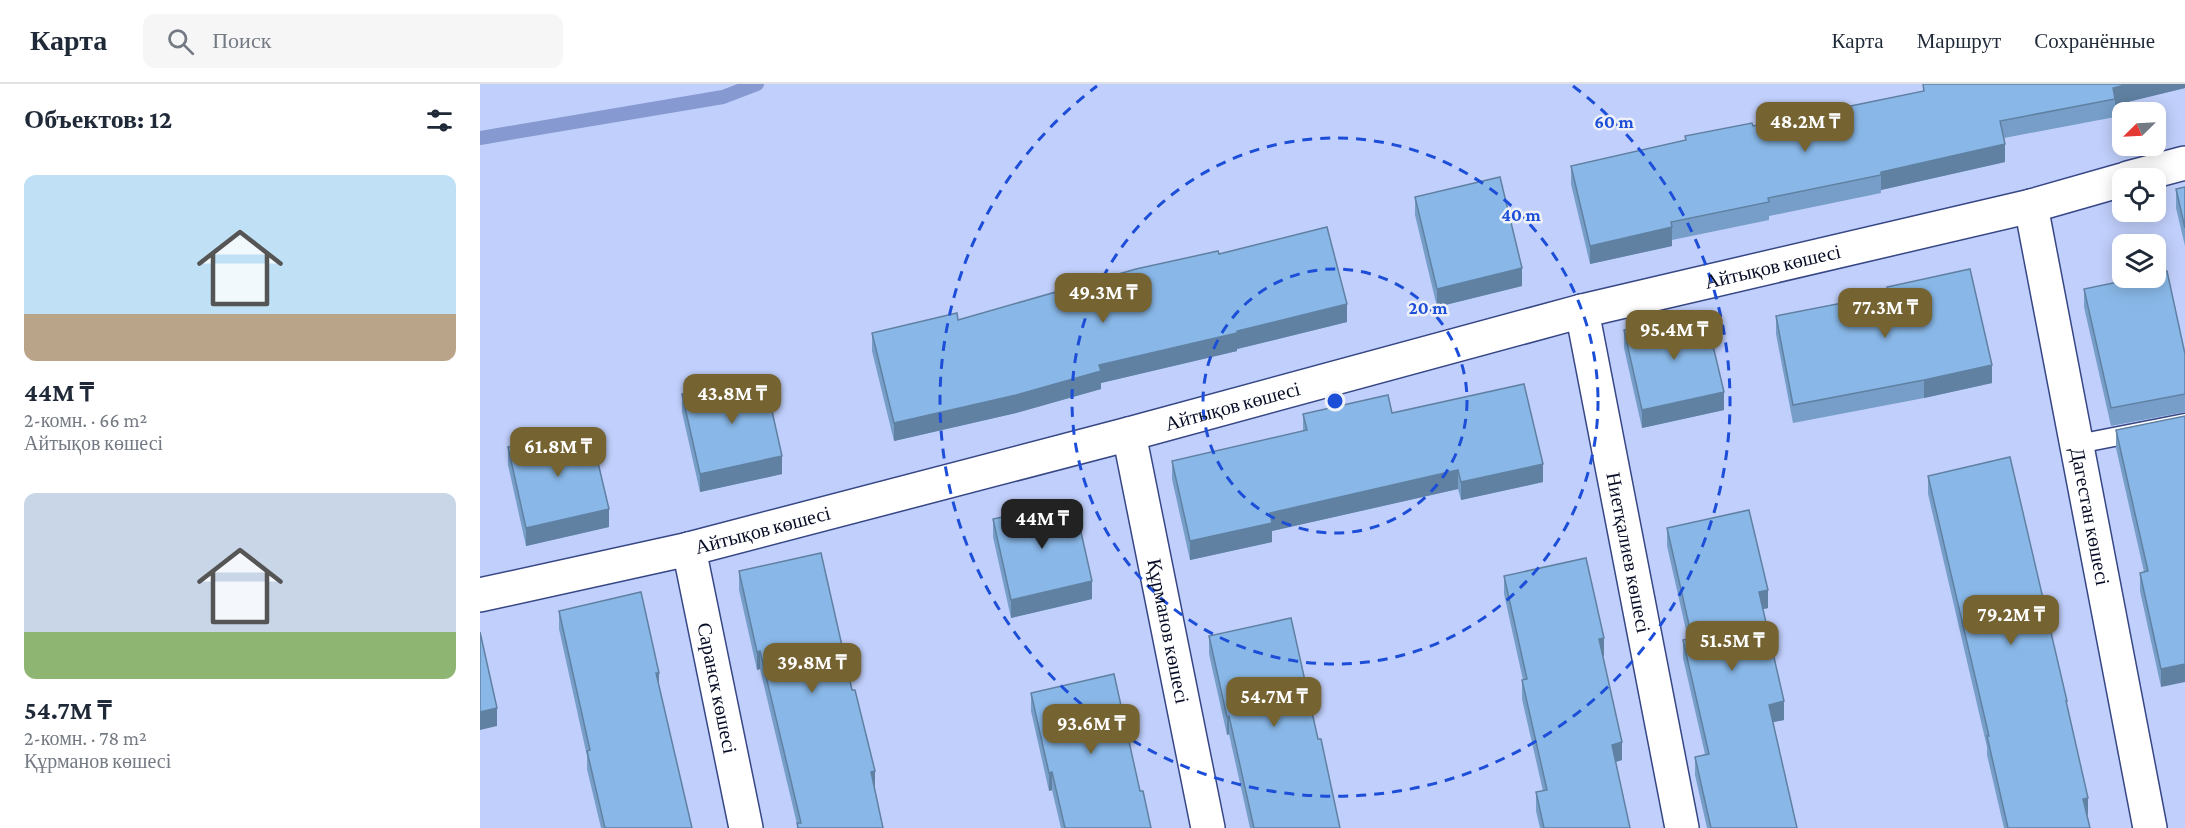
<!DOCTYPE html>
<html lang="ru">
<meta charset="utf-8">
<style>
body{margin:0;font-family:"Crimson Pro",serif;background:#f6f6f7;color:#1f2937;height:100vh;display:flex;flex-direction:column;font-size:22px;white-space:nowrap}
*{box-sizing:border-box;margin:0}
p{font-size:20px;color:#747a83}
.icon{flex:none;width:33px;height:33px;fill:none;stroke:currentColor;stroke-width:2;stroke-linecap:round;stroke-linejoin:round}
.map{position:relative;flex:1;overflow:hidden}
.sheet{display:flex;flex-direction:column;background:#fff;width:480px}
.sheet>*{flex:none}
.needle{width:39px;rotate:246deg}
.tools{position:absolute;left:1632px;top:18px;display:grid;gap:12px}
.tools a{display:grid;place-items:center;width:54px;height:54px;border-radius:12px;background:#fff;box-shadow:0 3px 15px #0003;font-size:30px}
.price{position:absolute;translate:-50% -51px;padding:0 14px;border-radius:12px;background:#756332;color:#fff;font-size:20px;line-height:39px;filter:drop-shadow(0 2px 3px #0008)}
.price::after{content:'';position:absolute;left:50%;top:36px;width:18px;height:14px;margin-left:-9px;background:inherit;clip-path:polygon(0 0,100% 0,50% 100%)}
.price.active{background:#222;color:#fff}
ul{padding:0;list-style:none}
li{display:grid;align-content:center;gap:12px;height:318px;padding:0 24px}
li span{display:grid;place-items:center;height:186px;border-radius:12px;color:#555}
li>.icon{margin-inline-start:auto}
span .icon{width:108px;height:108px;fill:#fffc;stroke-width:1}
li b{font-size:26px}
h2{display:flex;justify-content:space-between;align-items:center;height:72px;padding:0 24px;font-size:26px}
header{display:flex;align-items:center;gap:36px;box-sizing:border-box;height:84px;padding:0 30px;background:#fff;border-bottom:2px solid #e0e1e3}
header strong{font-size:28px}
nav{display:flex;gap:33px;margin-inline-start:auto;font-size:21px}
.search{width:420px;height:54px;background:#f6f6f7;display:flex;align-items:center;gap:15px;box-sizing:border-box;padding:0 21px;border-radius:12px;color:#747a83;font-size:22px}
main{display:flex;flex:1;min-height:0}
.map>svg:first-child{display:block}
.lines{fill:none;stroke-linecap:round;stroke-linejoin:round}
.stream{stroke:#8699d0;stroke-width:14}
.service-casing{stroke:#374785;stroke-width:21}
.minor-casing{stroke:#374785;stroke-width:36}
.service{stroke:#fff;stroke-width:18}
.minor{stroke:#fff;stroke-width:33}
.wall{fill:#769ec8}
.shaded-wall{fill:#6081a2}
.building{fill:#89b8e8;stroke:#6081a2;stroke-width:1.5}
.ring{fill:none;stroke:#1d4ed8;stroke-width:3;stroke-dasharray:10 8}
.labels{text-anchor:middle;dominant-baseline:central;stroke-width:5;stroke-linejoin:round;paint-order:stroke}
.street-label{font-size:20px;fill:#060c25;stroke:#eef1f8}
.centre{fill:#1d4ed8;stroke:#eef1f8;stroke-width:3}
.ring-label{font-size:18px;text-anchor:middle;font-weight:bold;fill:#1d4ed8;stroke:#eef1f8;stroke-width:5;stroke-linejoin:round;paint-order:stroke}
</style>
<header>
<strong>Карта</strong>
<div class="search"><svg class="icon" aria-label="search" viewBox="0 0 24 24"><circle cx="10" cy="10" r="6"/><path d="M15 15l6 6"/></svg>Поиск</div>
<nav><a>Карта</a><a>Маршрут</a><a>Сохранённые</a></nav>
</header>
<main>
<section class="sheet">
<h2>Объектов: 12<svg class="icon" aria-label="filters" viewBox="0 0 24 24"><path d="M4 7h16M4 17h16"/><circle cx="9" cy="7" r="2"/><circle cx="15" cy="17" r="2"/></svg></h2>
<ul>
<li><span style="background:linear-gradient(#bfe0f5 75%,#b9a48a 0)"><svg class="icon" aria-label="home" viewBox="0 0 24 24"><path d="M3 11l9-7 9 7M6 9v11h12V9"/></svg></span><div><b>44M ₸</b><p>2-комн. · 66 m²</p><p>Айтықов көшесі</p></div></li>
<li><span style="background:linear-gradient(#c9d6e8 75%,#8fb573 0)"><svg class="icon" aria-label="home" viewBox="0 0 24 24"><path d="M3 11l9-7 9 7M6 9v11h12V9"/></svg></span><div><b>54.7M ₸</b><p>2-комн. · 78 m²</p><p>Құрманов көшесі</p></div></li>
</ul>
</section>
<div class="map">
<svg width="1705" height="744" viewBox="0 0 1705 744">
<rect width="100%" height="100%" fill="#c0cffb"/>
<g class="lines">
<polyline class="stream" points="0,54 243,13 277,0"/>
<defs>
<polyline id="service" points="1598,360 1705,339"/>
<g id="minor">
<polyline points="1648,94 1705,79"/>
<path id="s1" d="M1551 122 1670 744"/>
<path id="s2" d="M1102 227 1202 744"/>
<path id="s3" d="M649 350 728 744"/>
<path id="s4" d="M209 465 266 744"/>
<path id="s5" d="M0 511 209 465 649 350 1102 227 1551 122 1642 96"/>
</g>
</defs>
<use href="#service" class="service-casing"/>
<use href="#minor" class="minor-casing"/>
<use href="#service" class="service"/>
<use href="#minor" class="minor"/>
</g>
<g class="wall">
<polygon points="1443,0 1705,0 1705,4 1635,21 1635,33 1524,54 1525,78 1401,106 1401,109 1289,132 1289,136 1192,156 1192,162 1110,180 1091,100 1091,82 1205,56 1205,52 1273,42 1443,7"/>
<polygon points="1705,103 1705,162 1696,124 1696,105"/>
<polygon points="935,113 1042,202 957,223 935,131"/>
<polygon points="739,170 867,238 757,265 757,267 621,299 621,305 536,329 414,357 392,267 392,249 478,236"/>
<polygon points="1407,203 1512,299 1444,314 1313,339 1296,250 1296,232 1407,210"/>
<polygon points="1604,205 1705,270 1705,328 1631,342 1604,223"/>
<polygon points="1144,246 1244,326 1162,344 1144,264"/>
<polygon points="202,310 302,390 220,408 202,328"/>
<polygon points="912,329 1063,398 981,416 978,405 792,447 792,458 710,476 692,395 692,377 823,347 823,330"/>
<polygon points="1705,332 1681,603 1660,507 1660,489 1664,488 1636,364 1636,346"/>
<polygon points="28,363 129,443 46,462 28,381"/>
<polygon points="1448,392 1587,625 1610,744 1524,744 1507,671 1507,663 1448,410"/>
<polygon points="513,435 612,515 531,534 513,453"/>
<polygon points="1187,444 1288,524 1283,525 1304,636 1293,638 1317,744 1227,744 1215,691 1215,673 1225,670 1203,574 1203,556 1208,555 1187,462"/>
<polygon points="259,487 394,705 403,744 317,744 317,740 280,585 277,586 259,506"/>
<polygon points="1024,492 1124,572 1123,572 1142,676 1135,678 1150,744 1060,744 1056,727 1056,708 1063,707 1042,615 1042,596 1043,596 1024,510"/>
<polygon points="79,527 179,602 212,744 121,744 107,685 107,672 79,545"/>
<polygon points="729,552 838,655 860,744 770,744 749,650 747,651 729,570"/>
<polygon points="551,609 660,707 671,744 581,744 572,706 569,707 551,627"/>
</g>
<g class="shaded-wall">
<polygon points="1648,0 1705,0 1705,4 1635,21 1635,15 1633,4"/>
<polygon points="1525,60 1525,78 1401,106 1401,88"/>
<polygon points="1192,143 1192,162 1110,180 1110,162"/>
<polygon points="1042,184 1042,202 957,223 957,205"/>
<polygon points="867,220 867,238 757,265 757,267 621,299 621,305 536,329 414,357 414,339 619,281"/>
<polygon points="1512,281 1512,299 1444,314 1444,296"/>
<polygon points="1244,308 1244,326 1162,344 1162,326"/>
<polygon points="302,372 302,390 220,408 220,390"/>
<polygon points="1063,380 1063,398 981,416 981,398"/>
<polygon points="978,386 978,405 792,447 792,458 710,476 710,457 790,429"/>
<polygon points="129,425 129,443 46,462 46,444"/>
<polygon points="612,497 612,515 531,534 531,516"/>
<polygon points="1288,506 1288,524 1279,526 1279,508"/>
<polygon points="1124,554 1124,572 1119,573 1119,555"/>
<polygon points="280,567 280,585 277,586 277,568"/>
<polygon points="1705,580 1705,598 1681,603 1681,585"/>
<polygon points="176,589 179,589 179,607"/>
<polygon points="1304,617 1304,636 1289,639 1289,621"/>
<polygon points="17,624 17,642 0,646 0,628"/>
<polygon points="749,632 749,650 747,651 747,633"/>
<polygon points="1142,658 1142,676 1132,679 1132,661"/>
<polygon points="395,687 395,705 391,688"/>
<polygon points="572,688 572,706 569,707 569,689"/>
<polygon points="1608,714 1608,732 1603,715"/>
</g>
<g class="building">
<polygon points="1443,0 1648,0 1633,4 1635,15 1520,37 1525,60 1401,88 1401,91 1288,114 1289,118 1191,138 1192,143 1110,162 1091,82 1206,56 1205,52 1272,39 1273,42 1444,7"/>
<polygon points="1020,93 1042,184 957,205 935,113"/>
<polygon points="1705,103 1705,144 1696,105"/>
<polygon points="847,143 867,220 757,247 757,249 619,281 621,287 536,311 414,339 392,249 477,229 478,236 656,185 738,167 739,170"/>
<polygon points="1490,185 1512,281 1444,296 1313,321 1296,232 1409,210 1407,203"/>
<polygon points="1687,187 1705,270 1705,310 1631,324 1604,205 1657,194 1676,194 1676,189"/>
<polygon points="1225,228 1244,308 1162,326 1144,246"/>
<polygon points="284,291 302,372 220,390 202,310"/>
<polygon points="1044,300 1063,380 981,398 978,386 790,429 792,439 710,457 692,377 827,346 823,330 908,311 912,329"/>
<polygon points="1705,332 1705,580 1681,585 1660,489 1668,487 1636,346"/>
<polygon points="110,345 129,425 46,444 28,363"/>
<polygon points="1530,373 1587,617 1586,617 1608,714 1603,715 1610,744 1528,744 1507,652 1509,652 1448,392"/>
<polygon points="594,417 612,497 531,516 513,435"/>
<polygon points="1269,426 1288,506 1279,508 1304,617 1289,621 1317,744 1231,744 1215,673 1229,670 1203,556 1212,554 1187,444"/>
<polygon points="341,469 372,606 375,606 395,687 391,688 403,744 318,744 317,739 321,739 280,567 277,568 259,487"/>
<polygon points="1106,474 1124,554 1119,555 1142,658 1132,661 1150,744 1064,744 1056,708 1067,706 1042,596 1047,595 1024,492"/>
<polygon points="161,508 179,589 176,589 212,744 125,744 107,667 110,666 79,527"/>
<polygon points="811,534 838,655 841,655 860,744 774,744 749,632 747,633 729,552"/>
<polygon points="0,548 17,624 0,628"/>
<polygon points="634,590 660,707 663,707 671,744 585,744 572,688 569,689 551,609"/>
</g>
<g class="ring">
<circle cx="855" cy="317" r="132"/>
<circle cx="855" cy="317" r="263"/>
<path d="M1093 2A395 395 0 1 1 617 2"/>
</g>
<g class="labels">
<g class="street-label">
<text stroke="none"><textPath href="#s5" startOffset="1334">Айтықов көшесі</textPath></text>
<text stroke="none"><textPath href="#s5" startOffset="776">Айтықов көшесі</textPath></text>
<text stroke="none"><textPath href="#s1" startOffset="316">Дагестан көшесі</textPath></text>
<text stroke="none"><textPath href="#s5" startOffset="290">Айтықов көшесі</textPath></text>
<text stroke="none"><textPath href="#s2" startOffset="246">Ниетқалиев көшесі</textPath></text>
<text stroke="none"><textPath href="#s3" startOffset="201">Құрманов көшесі</textPath></text>
<text stroke="none"><textPath href="#s4" startOffset="142">Саранск көшесі</textPath></text>
</g>
</g>
<circle cx="855" cy="317" r="9" class="centre"/>
<g class="ring-label">
<text x="1134" y="44">60 m</text>
<text x="1041" y="137">40 m</text>
<text x="948" y="230">20 m</text>
</g>
</svg>
<div class="tools">
<a><svg class="needle" viewBox="-14 -14 28 28"><path d="M0-13l5 13h-10z" fill="#e53935"/><path d="M0 13l5-13h-10z" fill="#747a83"/></svg></a>
<a><svg class="icon" aria-label="locate" viewBox="0 0 24 24"><circle cx="12" cy="12" r="6"/><path d="M12 2v4M12 18v4M2 12h4M18 12h4"/></svg></a>
<a><svg class="icon" aria-label="layers" viewBox="0 0 24 24"><path d="M12 4l9 5-9 5-9-5zM3 14l9 5 9-5"/></svg></a>
</div>
<b class="price" style="left:1325px;top:69px">48.2M ₸</b>
<b class="price" style="left:623px;top:240px">49.3M ₸</b>
<b class="price" style="left:1405px;top:255px">77.3M ₸</b>
<b class="price" style="left:1194px;top:277px">95.4M ₸</b>
<b class="price" style="left:252px;top:341px">43.8M ₸</b>
<b class="price" style="left:78px;top:394px">61.8M ₸</b>
<b class="price active" style="left:562px;top:466px">44M ₸</b>
<b class="price" style="left:1531px;top:562px">79.2M ₸</b>
<b class="price" style="left:1252px;top:588px">51.5M ₸</b>
<b class="price" style="left:332px;top:610px">39.8M ₸</b>
<b class="price" style="left:794px;top:644px">54.7M ₸</b>
<b class="price" style="left:611px;top:671px">93.6M ₸</b>
</div>
</main>
